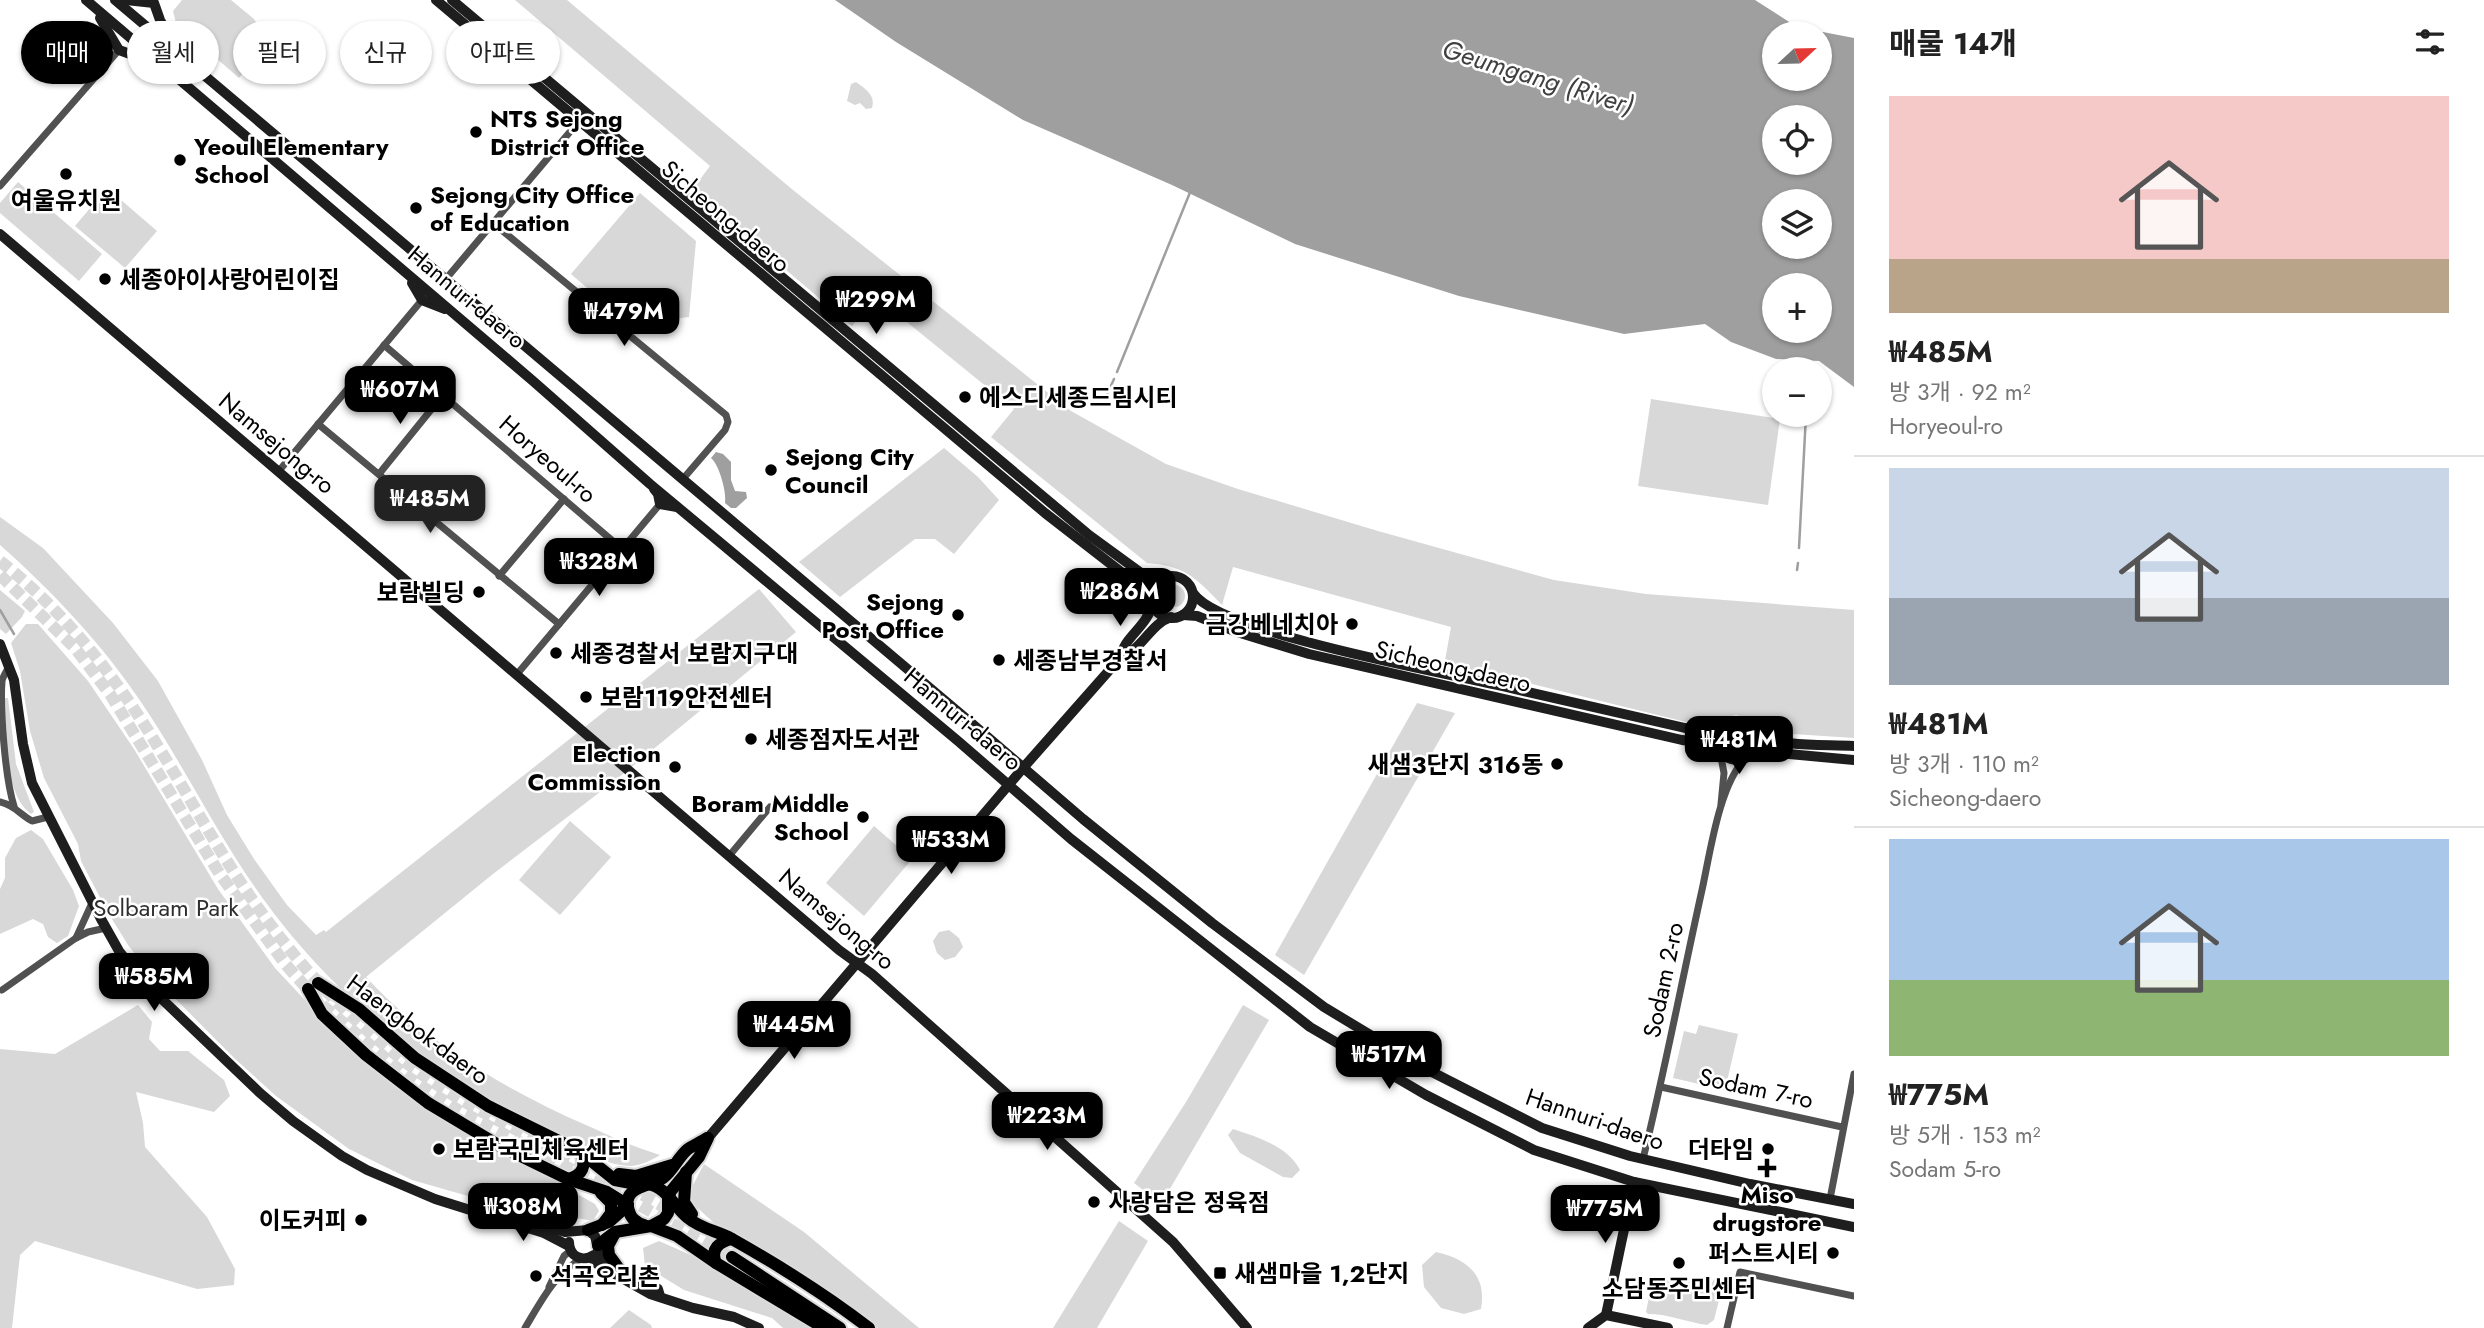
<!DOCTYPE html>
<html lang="ko">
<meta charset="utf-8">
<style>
body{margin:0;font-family:Jost,"Noto Sans KR",sans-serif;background:#f2f2f2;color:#222;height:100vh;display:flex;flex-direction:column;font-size:26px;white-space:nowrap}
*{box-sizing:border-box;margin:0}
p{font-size:23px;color:#767676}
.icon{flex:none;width:38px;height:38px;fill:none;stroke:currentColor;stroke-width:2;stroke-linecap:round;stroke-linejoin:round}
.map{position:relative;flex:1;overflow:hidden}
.sheet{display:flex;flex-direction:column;background:#fff;width:630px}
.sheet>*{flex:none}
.guide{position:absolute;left:21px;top:21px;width:665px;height:63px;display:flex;gap:14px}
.needle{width:46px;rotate:68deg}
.buttons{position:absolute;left:1762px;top:21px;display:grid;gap:14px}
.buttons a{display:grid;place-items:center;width:70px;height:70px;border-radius:50%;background:#fff;box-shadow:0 2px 5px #0004;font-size:35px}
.price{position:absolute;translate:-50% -60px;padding:0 16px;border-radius:14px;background:#000;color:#fff;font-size:23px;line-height:46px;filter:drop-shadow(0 2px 4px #0008)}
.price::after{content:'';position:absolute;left:50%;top:42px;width:21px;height:16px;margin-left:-10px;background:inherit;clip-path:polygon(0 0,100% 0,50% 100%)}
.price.on{background:#222;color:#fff}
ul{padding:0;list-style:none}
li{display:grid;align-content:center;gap:14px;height:371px;padding:0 35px}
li+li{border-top:2px solid #e0e0e0}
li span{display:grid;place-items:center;height:217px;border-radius:0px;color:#555}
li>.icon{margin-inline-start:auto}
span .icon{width:126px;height:126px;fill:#fffc;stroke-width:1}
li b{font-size:30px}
h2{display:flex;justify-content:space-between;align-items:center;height:84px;padding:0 35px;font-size:30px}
.tag{padding:0 24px;border-radius:32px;background:#fff;box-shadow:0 2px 5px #0004;font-size:24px;line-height:63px}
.tag.on{background:#000;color:#fff}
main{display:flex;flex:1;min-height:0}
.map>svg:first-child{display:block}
.green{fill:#d8d8d8}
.water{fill:#9f9f9f;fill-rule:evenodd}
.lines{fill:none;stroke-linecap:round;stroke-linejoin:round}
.stream{stroke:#9f9f9f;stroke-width:2.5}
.highway-tunnel{stroke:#d9d9d9;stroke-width:12;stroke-dasharray:12 6;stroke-linecap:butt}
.highway-casing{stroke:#dbdbdb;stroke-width:16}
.street{stroke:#515151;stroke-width:7}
.secondary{stroke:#1e1e1e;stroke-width:10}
.highway{stroke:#000;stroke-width:12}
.poi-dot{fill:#000;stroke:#fff;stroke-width:2.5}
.labels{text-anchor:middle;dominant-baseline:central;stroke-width:5;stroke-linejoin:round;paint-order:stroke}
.poi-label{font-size:24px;font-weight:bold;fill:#000;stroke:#fff;text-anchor:start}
.street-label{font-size:24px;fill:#000;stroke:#fff}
.park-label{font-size:24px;fill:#2f2f2f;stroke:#fff}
.water-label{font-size:26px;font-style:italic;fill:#404040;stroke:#fff}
</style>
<main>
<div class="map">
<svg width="1854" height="1328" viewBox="0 0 1854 1328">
<rect width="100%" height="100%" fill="#fff"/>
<g class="green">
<polygon points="182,0 231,0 254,19 269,43 239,78 176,23 173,11"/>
<path d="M515 0H567L793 190 1071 411 1166 464 1238 489 1378 531 1554 580 1646 594 1854 610V738L1764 732 1751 720 1736 715 1722 719 1714 726 1698 725 1520 681 1444 666 1451 627 1233 567 1222 605C1196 578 1186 566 1147 563L991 437 1014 409 876 297 852 326 692 190 710 166Z"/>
<path d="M856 82C866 89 876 96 872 108L866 109 860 103 855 105 847 101 851 84Z"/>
<polygon points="18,182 102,254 79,281 0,213 0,203"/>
<polygon points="107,188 157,231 125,268 75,226"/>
<polygon points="640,193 696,241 689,317 629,324 571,274"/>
<polygon points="1651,399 1780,419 1768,505 1638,486"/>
<polygon points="944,448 978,477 999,500 954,554 935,539 915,539 840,597 799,562"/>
<path d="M0 517 43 548 113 623 158 681 202 760 227 815 254 859 287 905 316 935 324 930 326 932 759 589 796 632 617 779 493 874 366 977C427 1043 504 1089 586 1125 610 1136 634 1147 660 1155 652 1160 640 1166 630 1166 600 1165 569 1143 543 1130 432 1073 337 1001 264 900 218 837 185 767 141 702 102 644 53 592 0 545Z"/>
<circle cx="1174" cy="596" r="11"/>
<polygon points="0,590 25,611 22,617 6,634 0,629"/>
<polygon points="26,624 38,624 88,681 134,749 218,889 275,968 347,1045 447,1121 595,1204 599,1211 593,1221 536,1211 517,1210 412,1180 349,1149 276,1096 233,1057 149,972 128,945 107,911 81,861 78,844 44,778 30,731 20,671 11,643"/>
<path d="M4 698H8L16 764 34 812 31 814C3 794 6 730 4 698Z"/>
<polygon points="1417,703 1455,713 1304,975 1275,955"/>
<circle cx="1737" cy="741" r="11"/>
<polygon points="570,821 611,857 560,915 519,880"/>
<polygon points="874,826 912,859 864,916 826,883"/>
<polygon points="31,830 43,839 73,890 79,906 68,936 57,943 48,937 43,924 33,919 0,934 0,889 5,878 5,858 16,838"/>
<polygon points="949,930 959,938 963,947 955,957 945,960 937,953 933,941 939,932"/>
<polygon points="138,1005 152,1022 149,1039 160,1051 188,1051 224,1080 230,1096 214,1112 136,1092 143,1123 145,1147 207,1217 235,1269 234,1285 197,1289 35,1241 20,1255 12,1328 0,1328 0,1049 55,1054"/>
<polygon points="1243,1005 1269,1020 1161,1204 1134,1183 1186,1102"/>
<polygon points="1699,1025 1738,1034 1725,1090 1673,1078 1684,1031 1696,1034"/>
<path d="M1233 1129C1257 1137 1288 1146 1300 1170L1292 1178 1283 1177 1240 1153 1228 1135Z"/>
<polygon points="704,1164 804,1232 919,1328 878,1328 714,1223 690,1201 692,1187"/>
<polygon points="1119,1221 1148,1241 1097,1328 1053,1328"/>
<polygon points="659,1241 702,1260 819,1328 783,1328 772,1318 684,1290 645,1266 643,1248"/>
<path d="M1436 1252C1467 1259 1487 1275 1481 1309L1464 1314 1441 1308 1424 1287 1422 1265Z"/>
<path d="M1660 1277 1679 1285 1689 1278 1710 1287 1714 1279 1721 1277 1724 1281 1714 1320 1707 1325C1686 1322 1669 1314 1648 1314L1646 1312 1650 1292Z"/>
<polygon points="629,1310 651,1325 652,1328 610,1328"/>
</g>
<g class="water">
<path d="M835 0H1755L1797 27 1854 38V387L1819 361 1776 359 1731 342 1705 324 1624 334 1459 296 1295 244 1172 185 1023 120 896 42ZM1774 33H1820V79H1774ZM1774 117H1820V163H1774ZM1774 201H1820V247H1774ZM1774 285H1820V331H1774Z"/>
<path d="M716 452 723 454 731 462V480L735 491 746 492 747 498 736 508H731L725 503C727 493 719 464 711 458Z"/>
</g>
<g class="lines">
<g class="stream">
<polyline points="1809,369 1809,360"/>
<polyline points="1117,372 1191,190"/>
<polyline points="1105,399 1114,379"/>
<polyline points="1799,548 1806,415"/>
<polyline points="1797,570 1798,563"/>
<polyline points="0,610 14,634"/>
</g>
<g class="highway-tunnel">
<path d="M0 561C64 611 115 676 157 745 193 802 224 862 264 916 316 988 387 1057 465 1102 506 1126 550 1146 592 1168"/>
<polyline points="0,575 75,648 110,694 219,873 286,965 321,1004 408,1077 458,1110 632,1201 732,1257"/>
<polyline points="627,1186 675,1213"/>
</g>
<defs>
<g id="highway">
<polyline points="318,983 359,1009 415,1058 488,1106 579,1151 615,1180 641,1185"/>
<polyline points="308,989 322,1014 366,1055 428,1103 498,1145 568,1179 607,1192 628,1205"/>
<polyline points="686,1172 684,1202 692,1214"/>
<polyline points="619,1174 636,1176 672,1165"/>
<path d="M568 1179C583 1175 587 1166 580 1152"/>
<path d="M648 1184C667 1187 674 1207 688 1218 701 1229 718 1231 732 1239 780 1266 826 1295 869 1328"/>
<polyline points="601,1193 611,1203 611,1213 602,1225"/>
<path d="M644 1225C637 1223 631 1219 629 1211 620 1186 650 1187 663 1178 673 1171 678 1157 688 1149 694 1145 701 1142 707 1138"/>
<polyline points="651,1226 677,1236 716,1263 824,1328"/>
<polyline points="588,1230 609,1222 628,1205"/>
<polyline points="615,1233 608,1246 609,1255 617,1266"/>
<polyline points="598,1245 615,1232 651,1226 664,1219 668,1213 668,1198 671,1191 699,1157 708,1138"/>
<polyline points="732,1257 840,1328"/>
<path d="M716 1263C710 1249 719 1242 732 1239"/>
</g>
</defs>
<use href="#highway" class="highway-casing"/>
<g class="street">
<polyline points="0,186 119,50"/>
<polyline points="493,223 726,415 728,422 725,430 682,480"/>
<polyline points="445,280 585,114"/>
<polyline points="384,345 622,549"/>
<polyline points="318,424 559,624"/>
<polyline points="278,472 422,300"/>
<polyline points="379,474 443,395"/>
<polyline points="499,576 564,499"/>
<path d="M9 666C7 671 3 676 2 681 0 709 5 778 14 806"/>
<polyline points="518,673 660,504"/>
<polyline points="1720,752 1724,773 1721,804"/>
<path d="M0 802C16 806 19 814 32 821L48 817"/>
<polyline points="729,856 770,807"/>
<polyline points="92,903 76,938 88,932 106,928"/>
<polyline points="2,990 76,938"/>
<polyline points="1661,1087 1842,1127"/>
<path d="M1643 1159C1665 1070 1682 980 1702 890 1710 854 1719 785 1745 759"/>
<polyline points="1830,1199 1854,1074"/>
<polyline points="549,1287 564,1256 570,1251"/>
<path d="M525 1328C540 1303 555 1273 581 1259"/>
<polyline points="1727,1328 1740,1272 1854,1296"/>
</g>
<g class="secondary">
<polyline points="86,0 533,381 650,484 958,741 1071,839 1310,1027 1426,1095 1534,1150 1634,1182 1854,1227"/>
<polyline points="115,0 969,721 1083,819 1212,923 1324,1007 1430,1071 1542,1128 1630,1156 1750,1184 1854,1204"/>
<polyline points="126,0 154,3 160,20 173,45"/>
<polyline points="436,0 1045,513 1152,596"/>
<polyline points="452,0 1089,535 1148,578 1164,578"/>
<polyline points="100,18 119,50 152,62"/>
<polyline points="0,234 839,950 872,974 1173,1242 1247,1328"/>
<polyline points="412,283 422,300 445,309"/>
<polyline points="654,489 658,494 660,504 677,507"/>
<circle cx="1172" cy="597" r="21"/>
<path d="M1193 593C1220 633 1446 673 1502 686 1563 700 1624 714 1685 728L1707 731 1721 729"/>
<polyline points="1183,615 1197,616 1237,632 1309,654 1682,740 1718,745"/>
<polyline points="0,644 14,680 23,744 32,783 101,919 119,951 143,981 260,1093 293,1121 342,1156 367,1170 435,1199 544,1233 569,1246"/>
<path d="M1121 657C1123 637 1149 626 1152 603"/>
<circle cx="1737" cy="741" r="19"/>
<path d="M1754 733C1783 748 1823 744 1854 746"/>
<polyline points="1750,755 1766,752 1854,760"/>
<path d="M708 1138 1023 768 1121 657C1142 650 1150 624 1171 617"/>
<polyline points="492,1215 500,1213 565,1232 588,1230 595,1236 599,1253 607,1261 658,1289 660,1296"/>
<path d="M569 1242C569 1256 582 1263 594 1255"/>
<polyline points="591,1257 597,1264 650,1294 693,1308 734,1317 759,1328"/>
<polyline points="1606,1315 1634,1182"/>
<polyline points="1588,1328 1606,1315 1668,1328"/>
</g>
<use href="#highway" class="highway"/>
</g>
<g class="poi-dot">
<circle cx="476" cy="132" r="7"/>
<circle cx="180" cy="160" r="7"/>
<circle cx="66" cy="174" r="7"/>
<circle cx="416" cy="208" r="7"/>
<circle cx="105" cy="279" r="7"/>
<circle cx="965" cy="397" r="7"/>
<circle cx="771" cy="470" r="7"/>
<circle cx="479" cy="592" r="7"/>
<circle cx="958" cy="615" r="7"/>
<circle cx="1352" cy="624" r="7"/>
<circle cx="556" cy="653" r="7"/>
<circle cx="999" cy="660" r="7"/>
<circle cx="586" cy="697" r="7"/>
<circle cx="751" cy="739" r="7"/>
<circle cx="1557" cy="764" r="7"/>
<circle cx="675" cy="767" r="7"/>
<circle cx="863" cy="817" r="7"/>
<circle cx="439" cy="1149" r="7"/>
<circle cx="1768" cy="1149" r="7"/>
<path d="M1763.5 1157.5h7v7h7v7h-7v7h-7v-7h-7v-7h7z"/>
<circle cx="1094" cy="1202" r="7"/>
<circle cx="361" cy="1220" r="7"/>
<circle cx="1833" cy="1253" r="7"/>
<circle cx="1679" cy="1263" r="7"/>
<rect x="1213" y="1266" width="14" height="14" rx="3.5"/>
<circle cx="536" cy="1276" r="7"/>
</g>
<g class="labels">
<g class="poi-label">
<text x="490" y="118">NTS Sejong<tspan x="490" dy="28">District Office</tspan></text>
<text x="194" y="146">Yeoul Elementary<tspan x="194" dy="28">School</tspan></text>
<text x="430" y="194">Sejong City Office<tspan x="430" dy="28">of Education</tspan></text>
<text x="66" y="200" text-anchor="middle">여울유치원</text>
<text x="119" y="279">세종아이사랑어린이집</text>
<text x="979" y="397">에스디세종드림시티</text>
<text x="785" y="456">Sejong City<tspan x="785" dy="28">Council</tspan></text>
<text x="465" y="592" text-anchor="end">보람빌딩</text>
<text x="944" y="601" text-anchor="end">Sejong<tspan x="944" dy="28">Post Office</tspan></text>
<text x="1338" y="624" text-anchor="end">금강베네치아</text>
<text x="570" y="653">세종경찰서 보람지구대</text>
<text x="1013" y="660">세종남부경찰서</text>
<text x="600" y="697">보람119안전센터</text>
<text x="765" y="739">세종점자도서관</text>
<text x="661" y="753" text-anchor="end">Election<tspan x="661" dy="28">Commission</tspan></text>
<text x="1543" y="764" text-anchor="end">새샘3단지 316동</text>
<text x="849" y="803" text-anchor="end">Boram Middle<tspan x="849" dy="28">School</tspan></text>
<text x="453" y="1149">보람국민체육센터</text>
<text x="1754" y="1149" text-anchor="end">더타임</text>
<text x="1767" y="1194" text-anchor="middle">Miso<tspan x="1767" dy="28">drugstore</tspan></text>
<text x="1108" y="1202">사랑담은 정육점</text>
<text x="347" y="1220" text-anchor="end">이도커피</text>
<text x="1819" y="1253" text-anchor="end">퍼스트시티</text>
<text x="1234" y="1273">새샘마을 1,2단지</text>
<text x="550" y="1276">석곡오리촌</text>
<text x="1679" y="1288" text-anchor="middle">소담동주민센터</text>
</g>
<g class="street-label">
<text transform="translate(726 216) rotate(40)">Sicheong-daero</text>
<text transform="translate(467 297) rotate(40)">Hannuri-daero</text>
<text transform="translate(277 443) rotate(40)">Namsejong-ro</text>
<text transform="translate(548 459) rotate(41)">Horyeoul-ro</text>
<text transform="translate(1453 666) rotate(13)">Sicheong-daero</text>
<text transform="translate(963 719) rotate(40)">Hannuri-daero</text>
<text transform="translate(837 919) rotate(40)">Namsejong-ro</text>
<text transform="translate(1663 980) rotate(-78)">Sodam 2-ro</text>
<text transform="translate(418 1029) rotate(36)">Haengbok-daero</text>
<text transform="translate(1756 1088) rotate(12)">Sodam 7-ro</text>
<text transform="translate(1595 1119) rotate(19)">Hannuri-daero</text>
</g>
<g class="park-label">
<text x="166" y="907">Solbaram Park</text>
</g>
<g class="water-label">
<text transform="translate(1538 77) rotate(17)">Geumgang (River)</text>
</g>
</g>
</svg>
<div class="buttons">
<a><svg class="needle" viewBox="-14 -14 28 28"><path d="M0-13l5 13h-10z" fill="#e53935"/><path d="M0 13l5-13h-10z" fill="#767676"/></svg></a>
<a><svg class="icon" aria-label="locate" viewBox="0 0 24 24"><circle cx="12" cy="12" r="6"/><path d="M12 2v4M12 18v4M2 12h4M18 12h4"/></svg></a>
<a><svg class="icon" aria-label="layers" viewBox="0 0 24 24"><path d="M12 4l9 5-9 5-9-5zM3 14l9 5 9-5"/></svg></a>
<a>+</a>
<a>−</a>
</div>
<b class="price" style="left:876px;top:336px">₩299M</b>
<b class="price" style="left:624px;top:348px">₩479M</b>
<b class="price" style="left:400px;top:426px">₩607M</b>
<b class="price on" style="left:430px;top:535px">₩485M</b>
<b class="price" style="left:599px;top:598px">₩328M</b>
<b class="price" style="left:1120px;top:628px">₩286M</b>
<b class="price" style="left:1739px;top:776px">₩481M</b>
<b class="price" style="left:951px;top:876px">₩533M</b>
<b class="price" style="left:154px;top:1013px">₩585M</b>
<b class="price" style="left:794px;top:1061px">₩445M</b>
<b class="price" style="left:1389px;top:1091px">₩517M</b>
<b class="price" style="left:1047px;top:1152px">₩223M</b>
<b class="price" style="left:523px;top:1243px">₩308M</b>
<b class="price" style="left:1605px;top:1245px">₩775M</b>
<div class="guide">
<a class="tag on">매매</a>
<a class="tag">월세</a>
<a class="tag">필터</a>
<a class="tag">신규</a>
<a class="tag">아파트</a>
</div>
</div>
<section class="sheet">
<h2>매물 14개<svg class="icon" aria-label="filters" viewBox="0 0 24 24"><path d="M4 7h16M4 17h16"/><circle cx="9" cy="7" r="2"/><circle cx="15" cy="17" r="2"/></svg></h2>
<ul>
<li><span style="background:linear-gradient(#f6c9c9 75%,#b9a48a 0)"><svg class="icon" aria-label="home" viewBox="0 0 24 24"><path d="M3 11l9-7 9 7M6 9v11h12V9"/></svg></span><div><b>₩485M</b><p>방 3개 · 92 m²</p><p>Horyeoul-ro</p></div></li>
<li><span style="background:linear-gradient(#c9d6e8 60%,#9aa5b1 0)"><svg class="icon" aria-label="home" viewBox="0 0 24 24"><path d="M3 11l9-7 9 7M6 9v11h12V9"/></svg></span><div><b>₩481M</b><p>방 3개 · 110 m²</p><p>Sicheong-daero</p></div></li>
<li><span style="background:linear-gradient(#a9c7e8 65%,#8fb573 0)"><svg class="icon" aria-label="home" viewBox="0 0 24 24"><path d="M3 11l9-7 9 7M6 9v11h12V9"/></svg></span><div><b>₩775M</b><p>방 5개 · 153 m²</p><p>Sodam 5-ro</p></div></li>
</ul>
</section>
</main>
